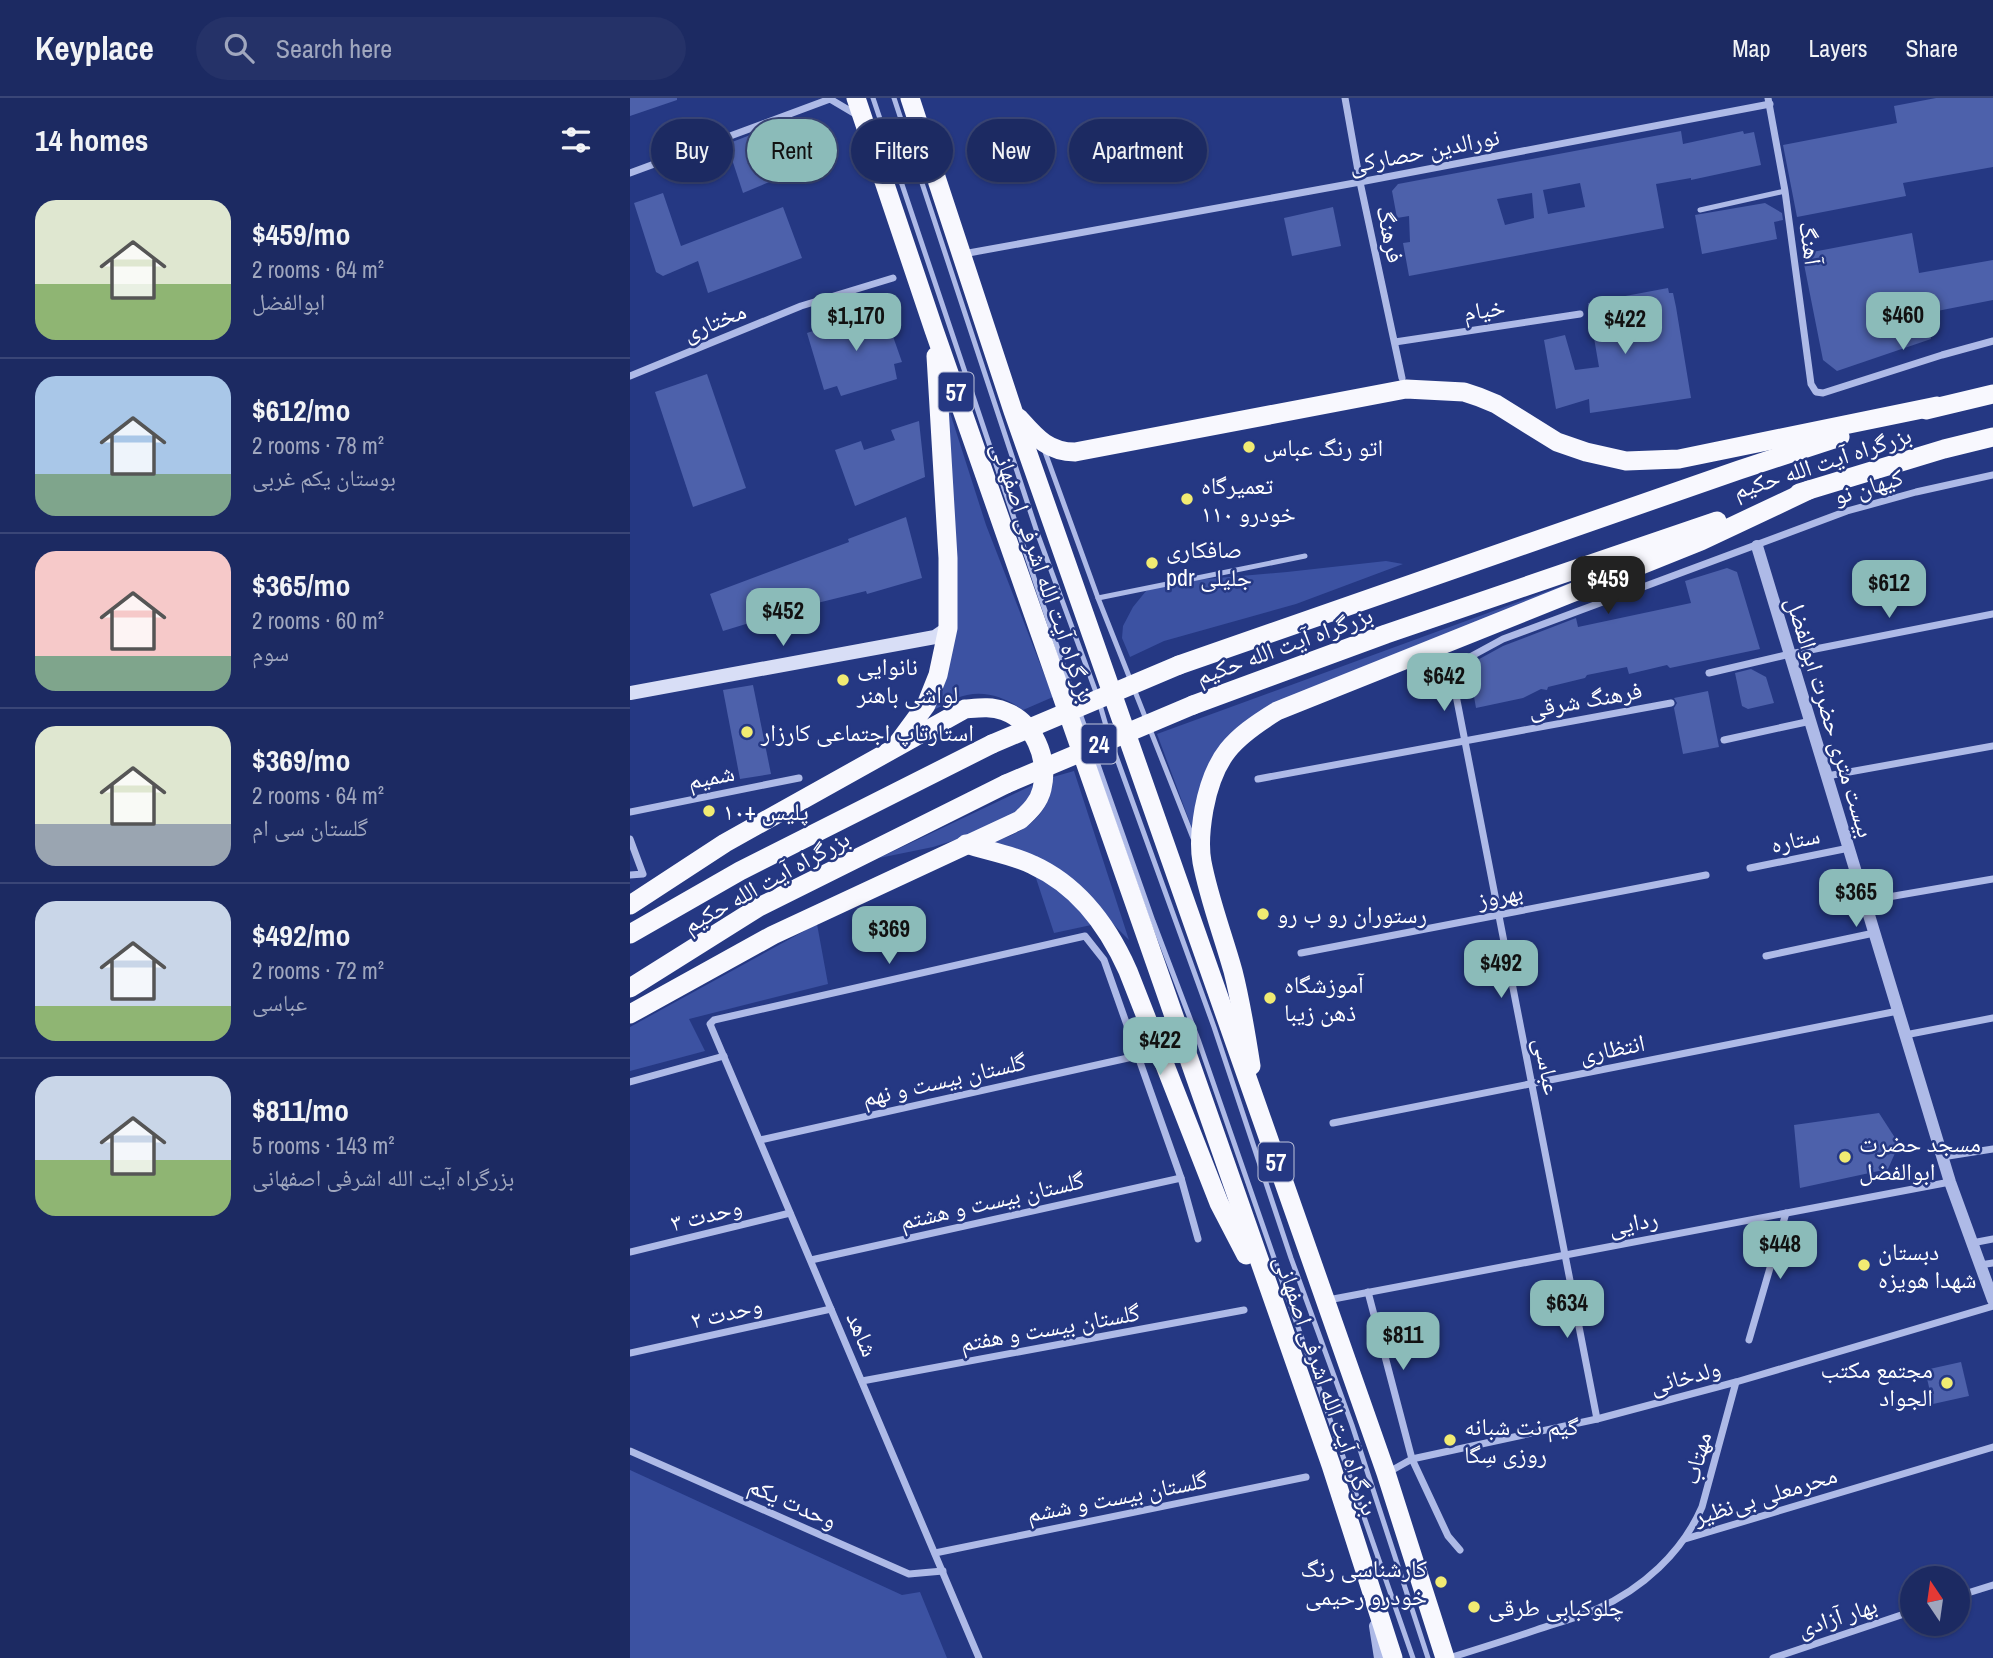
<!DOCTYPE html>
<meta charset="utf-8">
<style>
body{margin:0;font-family:"Archivo Narrow","Noto Naskh Arabic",sans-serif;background:#253268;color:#f1f3f6;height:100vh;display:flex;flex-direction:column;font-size:26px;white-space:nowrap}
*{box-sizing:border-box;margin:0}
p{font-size:23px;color:#a0a7be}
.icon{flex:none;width:38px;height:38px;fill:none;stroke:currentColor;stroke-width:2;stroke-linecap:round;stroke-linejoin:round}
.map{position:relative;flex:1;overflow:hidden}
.panel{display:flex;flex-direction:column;background:#1c2a62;width:630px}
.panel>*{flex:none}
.hud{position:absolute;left:21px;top:21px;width:665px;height:63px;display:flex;gap:14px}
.needle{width:46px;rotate:347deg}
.fabs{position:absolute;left:1270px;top:1468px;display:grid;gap:14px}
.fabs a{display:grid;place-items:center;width:70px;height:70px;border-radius:50%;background:#1c2a62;box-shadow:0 2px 5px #0004,0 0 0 2px #3a4677;font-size:35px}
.price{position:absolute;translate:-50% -60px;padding:0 16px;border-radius:14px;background:#8bbbb9;color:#111;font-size:23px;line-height:46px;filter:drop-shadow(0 2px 4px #0008)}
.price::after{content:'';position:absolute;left:50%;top:42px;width:21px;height:16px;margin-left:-10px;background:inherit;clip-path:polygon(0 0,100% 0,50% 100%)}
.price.current{background:#222;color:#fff}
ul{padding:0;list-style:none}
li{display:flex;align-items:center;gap:21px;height:175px;padding:0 35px}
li+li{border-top:2px solid #3a4677}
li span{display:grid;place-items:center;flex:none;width:196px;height:140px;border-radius:21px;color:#555}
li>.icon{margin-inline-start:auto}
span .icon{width:84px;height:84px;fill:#fffc;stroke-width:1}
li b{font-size:30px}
h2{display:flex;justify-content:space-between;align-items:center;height:84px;padding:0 35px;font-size:30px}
.tag{padding:0 24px;border-radius:32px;background:#1c2a62;box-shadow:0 2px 5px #0004,0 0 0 2px #3a4677;font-size:24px;line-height:63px}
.tag.current{background:#8bbbb9;color:#111}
header{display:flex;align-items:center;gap:42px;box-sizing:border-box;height:98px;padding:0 35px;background:#1c2a62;border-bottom:2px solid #3a4677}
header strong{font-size:33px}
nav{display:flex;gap:38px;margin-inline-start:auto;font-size:24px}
.search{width:490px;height:63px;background:#253268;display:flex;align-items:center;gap:18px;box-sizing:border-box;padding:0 24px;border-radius:38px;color:#a0a7be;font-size:26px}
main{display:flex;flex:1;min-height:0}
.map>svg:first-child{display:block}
.green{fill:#3c52a2}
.building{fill:#4d61ab;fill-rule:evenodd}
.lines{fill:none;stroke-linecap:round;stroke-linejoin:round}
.service{stroke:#aebae7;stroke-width:5}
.minor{stroke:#aebae7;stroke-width:7}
.tertiary{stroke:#aebae7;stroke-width:12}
.secondary{stroke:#d8def6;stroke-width:14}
.trunk{stroke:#f8f8fe;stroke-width:19}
.trunk-bridge{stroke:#f8f8fe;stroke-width:19}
.poi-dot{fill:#f1eb72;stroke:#253883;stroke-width:2.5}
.labels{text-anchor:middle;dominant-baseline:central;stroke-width:5;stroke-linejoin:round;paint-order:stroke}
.shield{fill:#253883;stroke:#bec3da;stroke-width:2}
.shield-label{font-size:23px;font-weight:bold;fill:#fff}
.street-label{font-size:24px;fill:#fff;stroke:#253883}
.poi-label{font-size:24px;fill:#fff;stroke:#253883;text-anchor:start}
</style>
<header>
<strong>Keyplace</strong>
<div class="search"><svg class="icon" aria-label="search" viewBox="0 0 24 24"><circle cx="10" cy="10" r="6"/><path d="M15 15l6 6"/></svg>Search here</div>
<nav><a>Map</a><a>Layers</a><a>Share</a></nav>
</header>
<main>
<section class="panel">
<h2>14 homes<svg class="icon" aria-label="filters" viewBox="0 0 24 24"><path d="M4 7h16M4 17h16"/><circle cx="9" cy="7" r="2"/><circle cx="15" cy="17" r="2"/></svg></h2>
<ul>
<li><span style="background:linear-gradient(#dfe7d0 60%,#8fb573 0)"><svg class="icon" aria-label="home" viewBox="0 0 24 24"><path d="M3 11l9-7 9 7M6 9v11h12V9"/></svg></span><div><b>$459/mo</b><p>2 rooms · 64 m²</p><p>ابوالفضل</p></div></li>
<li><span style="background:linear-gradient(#a9c7e8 70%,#7fa58c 0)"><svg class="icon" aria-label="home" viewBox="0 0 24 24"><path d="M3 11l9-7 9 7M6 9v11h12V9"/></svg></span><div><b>$612/mo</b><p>2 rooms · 78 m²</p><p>بوستان یکم غربی</p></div></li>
<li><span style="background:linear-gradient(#f6c9c9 75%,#7fa58c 0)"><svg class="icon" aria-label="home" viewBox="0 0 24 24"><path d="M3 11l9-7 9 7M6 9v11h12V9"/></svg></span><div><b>$365/mo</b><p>2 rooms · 60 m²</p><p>سوم</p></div></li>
<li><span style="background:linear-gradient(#dfe7d0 70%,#9aa5b1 0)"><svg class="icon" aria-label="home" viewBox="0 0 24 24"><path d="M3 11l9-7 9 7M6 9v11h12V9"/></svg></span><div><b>$369/mo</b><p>2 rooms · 64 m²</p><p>گلستان سی ام</p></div></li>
<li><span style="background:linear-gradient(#c9d6e8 75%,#8fb573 0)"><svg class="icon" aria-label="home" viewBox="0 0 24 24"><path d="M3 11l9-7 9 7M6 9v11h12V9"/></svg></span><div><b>$492/mo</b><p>2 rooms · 72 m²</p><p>عباسی</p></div></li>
<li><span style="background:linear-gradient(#c9d6e8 60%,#8fb573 0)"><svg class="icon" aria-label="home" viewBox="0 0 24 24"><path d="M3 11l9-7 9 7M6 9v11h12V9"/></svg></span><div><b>$811/mo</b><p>5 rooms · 143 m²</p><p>بزرگراه آیت الله اشرفی اصفهانی</p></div></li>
</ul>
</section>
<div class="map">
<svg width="1363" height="1560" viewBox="0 0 1363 1560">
<rect width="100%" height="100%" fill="#253883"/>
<g class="green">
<path d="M314 296 356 427 423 599 393 612C373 598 350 590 325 601 317 604 310 610 300 613L315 576Z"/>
<polygon points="756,463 773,466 666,506 534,543 500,559 492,540 493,528 503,509 516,493 542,484 657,474"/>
<polygon points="986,468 616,625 562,730 527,636"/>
<path d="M444 673 499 842 470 813 357 745C392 738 422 717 423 679Z"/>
<polygon points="405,686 400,700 390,713 341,737 303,749 249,760"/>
<polygon points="404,774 421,783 466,826 424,835"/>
<polygon points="187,826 198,886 59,921 75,953 0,973 0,929"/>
<polygon points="0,1372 272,1497 290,1494 317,1560 0,1560"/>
</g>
<g class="building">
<polygon points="0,0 47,0 47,2 0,18"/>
<polygon points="1306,0 1363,0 1363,69 1273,85 1276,98 1167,119 1153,47 1267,25 1264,8"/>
<path d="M1051 33 1053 46 1113 33 1114 36 1124 34 1131 67 1061 82V80L1026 86 1034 130 779 178 773 145 780 144 779 118 767 120 762 93 768 86ZM950 85 955 109 918 116 913 92ZM902 95 904 120 875 127 867 101Z"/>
<polygon points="128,34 144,82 113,95 97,46"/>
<polygon points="33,95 51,148 153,109 172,160 78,195 68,163 33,178 26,174 4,105"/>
<polygon points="1135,105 1152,115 1153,122 1144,124 1147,141 1072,156 1065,117"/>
<polygon points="703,109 711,148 662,158 654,120"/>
<polygon points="1282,135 1289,175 1363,162 1363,202 1297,215 1301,241 1207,273 1193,262 1172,156"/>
<polygon points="1038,190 1039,195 1043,195 1046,209 1061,300 960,315 959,301 926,311 914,242 935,237 945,272 969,269 958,205"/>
<polygon points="253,210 272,264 264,266 267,281 211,298 207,288 194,292 177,235"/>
<polygon points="77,276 116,390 63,409 25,294"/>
<polygon points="289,323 295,379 225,408 205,352 231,343 234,352 265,342 261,332"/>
<polygon points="276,419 292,480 237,496 236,493 175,508 93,533 80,496 219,444 218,441"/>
<polygon points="1097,470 1107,474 1130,551 1040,570 1037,567 999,576 997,569 957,577 955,580 918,589 917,592 911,591 893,600 846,610 839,570 842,565 873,548 946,520 948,529 1061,505 1055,483"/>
<polygon points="1121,571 1136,579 1144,605 1118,611 1112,608 1105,575"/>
<polygon points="123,587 141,676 110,681 93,592"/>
<polygon points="1078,593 1089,649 1053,656 1044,610 1047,605 1044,600"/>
<polygon points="1249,1015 1269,1046 1258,1071 1170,1090 1164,1027"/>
<polygon points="1331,1264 1339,1298 1303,1306 1295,1272"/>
</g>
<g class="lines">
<g class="service">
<polyline points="243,0 439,584 523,823 569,944 783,1560"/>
<polyline points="264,0 408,437 467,597"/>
<polyline points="1070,112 1155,93"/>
<polyline points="415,354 468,500 563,740"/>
<polyline points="468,500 675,458"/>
<polyline points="470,607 479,638"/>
<polyline points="482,647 584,929 661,1160 722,1327 798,1560"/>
</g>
<g class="minor">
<polyline points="715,0 730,84 772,280"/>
<polyline points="1138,0 1155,93 1181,286 1186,294 1193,295 1312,257 1363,243"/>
<polyline points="0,75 200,1 227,17"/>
<polyline points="333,156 730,84 1140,6"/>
<polyline points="765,244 950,216"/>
<polyline points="0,278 171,208 263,180"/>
<polyline points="1079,575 1160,556 1363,516"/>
<polyline points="1094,642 1181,623"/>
<polyline points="1197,678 1363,648"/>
<polyline points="628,681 1041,605"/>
<polyline points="0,714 169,680"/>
<polyline points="0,741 13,776 0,777"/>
<polyline points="1120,770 1219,750"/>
<polyline points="1235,803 1363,781"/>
<polyline points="671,855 1076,777"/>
<polyline points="1136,858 1244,835"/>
<polyline points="1275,937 1363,920"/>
<polyline points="0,984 94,958"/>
<polyline points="703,1025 1268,913"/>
<polyline points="130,1042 507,958"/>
<polyline points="1312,1059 1363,1051"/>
<polyline points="1342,1145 1363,1141"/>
<polyline points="0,1154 160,1115"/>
<polyline points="181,1162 551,1080"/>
<polyline points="1350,1167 1363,1165"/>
<polyline points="738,1194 782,1361 818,1438 830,1452"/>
<polyline points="698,1202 1320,1084"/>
<polyline points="1119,1242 1156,1115"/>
<polyline points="0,1255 201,1211"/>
<polyline points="232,1283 614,1212"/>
<polyline points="967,1321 823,582 838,560 873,541 1217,413 1286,394 1363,377"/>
<polyline points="0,1353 279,1476 313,1473"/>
<polyline points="757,1375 782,1361 967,1321 1106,1284 1363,1208"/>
<polyline points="1055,1441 1363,1349"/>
<polyline points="305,1455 676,1379"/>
<polyline points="1328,1498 1363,1487"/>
<polyline points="349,1560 80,926 84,922 455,838 474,862 551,1080 568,1141"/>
<path d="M819 1560C848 1551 877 1542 906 1532 926 1525 947 1520 967 1511 1012 1491 1052 1455 1072 1409L1106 1284"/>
<polyline points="1143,1560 1283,1513"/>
</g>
<g class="tertiary">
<polyline points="1127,448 1320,1084 1363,1202"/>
<polyline points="745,1528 750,1560"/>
</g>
<polyline class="secondary" points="0,595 305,539 318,530"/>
<g class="trunk">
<polyline points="226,0 304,232 701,1367 763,1560"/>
<polyline points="280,0 383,313 756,1375 815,1560"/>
<polyline points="1296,312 1363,296"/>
<path d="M389 320C406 339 418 354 445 354L776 291 834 294 849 299 866 306 927 344 956 354 996 363 1049 361 1307 308"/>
<polyline points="1169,395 1314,351 1363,339"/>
<polyline points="549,567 1109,372 1210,339"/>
<polyline points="563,607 756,536 1087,423"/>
<polyline points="268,645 296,607 308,577 318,530 318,460 306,258"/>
<path d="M336 746C358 753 383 757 403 767 449 788 478 828 498 873L589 1105 616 1157"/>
<path d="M0 807 95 745 335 611C348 610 361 608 374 613 404 624 419 660 412 691 409 704 400 713 390 722L143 837 0 916"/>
<polyline points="0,836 110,773 362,646"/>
<polyline points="0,890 129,809 376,686"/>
<path d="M621 968C616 936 611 904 603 873 593 837 579 801 572 764 569 748 571 728 574 711 584 658 603 640 647 613L1071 443 1179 392"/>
</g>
<g class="trunk-bridge">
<polyline points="362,646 549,567"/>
<polyline points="376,686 563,607"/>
</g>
</g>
<g class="poi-dot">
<circle cx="619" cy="349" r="7"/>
<circle cx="557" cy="401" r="7"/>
<circle cx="522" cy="465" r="7"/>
<circle cx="213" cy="582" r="7"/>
<circle cx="117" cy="634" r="7"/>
<circle cx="79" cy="713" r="7"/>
<circle cx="633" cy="816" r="7"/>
<circle cx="640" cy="900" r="7"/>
<circle cx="1215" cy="1059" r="7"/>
<circle cx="1234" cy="1167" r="7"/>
<circle cx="1317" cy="1285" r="7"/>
<circle cx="820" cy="1342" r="7"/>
<circle cx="811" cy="1484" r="7"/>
<circle cx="844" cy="1509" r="7"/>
</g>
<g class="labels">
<g class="shield">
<rect x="308.5" y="274.5" width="35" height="39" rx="5"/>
<rect x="451.5" y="626.5" width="35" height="39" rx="5"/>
<rect x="628.5" y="1044.5" width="35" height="39" rx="5"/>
</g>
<g class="shield-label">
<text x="326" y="294">57</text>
<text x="469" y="646">24</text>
<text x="646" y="1064">57</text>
</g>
<g class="street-label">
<text transform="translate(794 52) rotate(-11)">نورالدین حصارکی</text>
<text transform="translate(761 136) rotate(78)">فرهنگ</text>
<text transform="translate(1181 145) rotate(82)">آهنگ</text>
<text transform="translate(854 211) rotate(-9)">خیام</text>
<text transform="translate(84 223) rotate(-22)">مختاری</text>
<text transform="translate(1192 364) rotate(-18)">بزرگراه آیت الله حکیم</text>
<text transform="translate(1238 388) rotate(-17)">کیهان نو</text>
<text transform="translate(414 474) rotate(71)">بزرگراه آیت الله اشرفی اصفهانی</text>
<text transform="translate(654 547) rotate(-20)">بزرگراه آیت الله حکیم</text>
<text transform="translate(955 601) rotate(-10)">فرهنگ شرقی</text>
<text transform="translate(1201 619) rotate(73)">بیست متری حضرت ابوالفضل</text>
<text transform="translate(81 678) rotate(-11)">شمیم</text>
<text transform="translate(1165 741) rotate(-12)">ستاره</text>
<text transform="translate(136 783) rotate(-29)">بزرگراه آیت الله حکیم</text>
<text transform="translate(870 797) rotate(-11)">بهروز</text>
<text transform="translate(982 950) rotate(-11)">انتظاری</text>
<text transform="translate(918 968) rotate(79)">عباسی</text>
<text transform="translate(314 981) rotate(-13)">گلستان بیست و نهم</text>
<text transform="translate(362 1102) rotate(-13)">گلستان بیست و هشتم</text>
<text transform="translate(76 1116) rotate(-14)">وحدت ۳</text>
<text transform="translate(1003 1124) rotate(-11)">ردایی</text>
<text transform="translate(96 1214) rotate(-13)">وحدت ۲</text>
<text transform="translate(420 1229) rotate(-10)">گلستان بیست و هفتم</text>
<text transform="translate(233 1236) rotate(67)">شاهد</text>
<text transform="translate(1055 1278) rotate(-15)">ولدخانی</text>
<text transform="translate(697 1287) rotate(71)">بزرگراه آیت الله اشرفی اصفهانی</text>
<text transform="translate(1066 1360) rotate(-75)">مهتاب</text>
<text transform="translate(1135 1397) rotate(-17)">محرمعلی بی‌نظیر</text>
<text transform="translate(487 1398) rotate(-11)">گلستان بیست و ششم</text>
<text transform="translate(163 1404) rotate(24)">وحدت یکم</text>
<text transform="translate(1207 1518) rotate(-18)">بهار آزادی</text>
</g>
<g class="poi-label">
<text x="633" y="349">اتو رنگ عباس</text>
<text x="571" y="387">تعمیرگاه<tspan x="571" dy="28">خودرو ۱۱۰</tspan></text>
<text x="536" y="451">صافکاری<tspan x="536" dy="28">pdr جلیلی</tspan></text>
<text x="227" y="568">نانوایی<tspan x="227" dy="28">لواشی باهنر</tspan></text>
<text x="131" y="634">استارتاپ اجتماعی کارزار</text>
<text x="93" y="713">پلیس +۱۰</text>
<text x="647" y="816">رستوران رو ب رو</text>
<text x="654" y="886">آموزشگاه<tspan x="654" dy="28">ذهن زیبا</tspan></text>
<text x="1229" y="1045">مسجد حضرت<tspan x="1229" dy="28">ابوالفضل</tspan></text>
<text x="1248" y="1153">دبستان<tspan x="1248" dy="28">شهدا هویزه</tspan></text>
<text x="1303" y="1271" text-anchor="end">مجتمع مکتب<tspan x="1303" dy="28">الجواد</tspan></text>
<text x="834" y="1328">گیم نت شبانه<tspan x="834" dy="28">روزی سِگا</tspan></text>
<text x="797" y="1470" text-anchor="end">کارشناسی رنگ<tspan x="797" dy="28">خودرو رحیمی</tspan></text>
<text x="858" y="1509">چلوکبابی طرقی</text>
</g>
</g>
</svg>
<div class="fabs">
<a><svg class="needle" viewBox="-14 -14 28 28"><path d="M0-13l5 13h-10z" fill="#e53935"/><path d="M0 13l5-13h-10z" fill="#a0a7be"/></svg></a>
</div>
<b class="price" style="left:1273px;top:254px">$460</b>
<b class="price" style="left:226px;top:255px">$1,170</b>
<b class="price" style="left:995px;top:258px">$422</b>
<b class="price current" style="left:978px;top:518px">$459</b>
<b class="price" style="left:1259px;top:522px">$612</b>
<b class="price" style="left:153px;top:550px">$452</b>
<b class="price" style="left:814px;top:615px">$642</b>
<b class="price" style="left:1226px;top:831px">$365</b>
<b class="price" style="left:259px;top:868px">$369</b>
<b class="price" style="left:871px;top:902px">$492</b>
<b class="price" style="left:530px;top:979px">$422</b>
<b class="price" style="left:1150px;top:1183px">$448</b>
<b class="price" style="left:937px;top:1242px">$634</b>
<b class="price" style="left:773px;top:1274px">$811</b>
<div class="hud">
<a class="tag">Buy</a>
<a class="tag current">Rent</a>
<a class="tag">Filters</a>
<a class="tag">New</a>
<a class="tag">Apartment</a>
</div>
</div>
</main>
